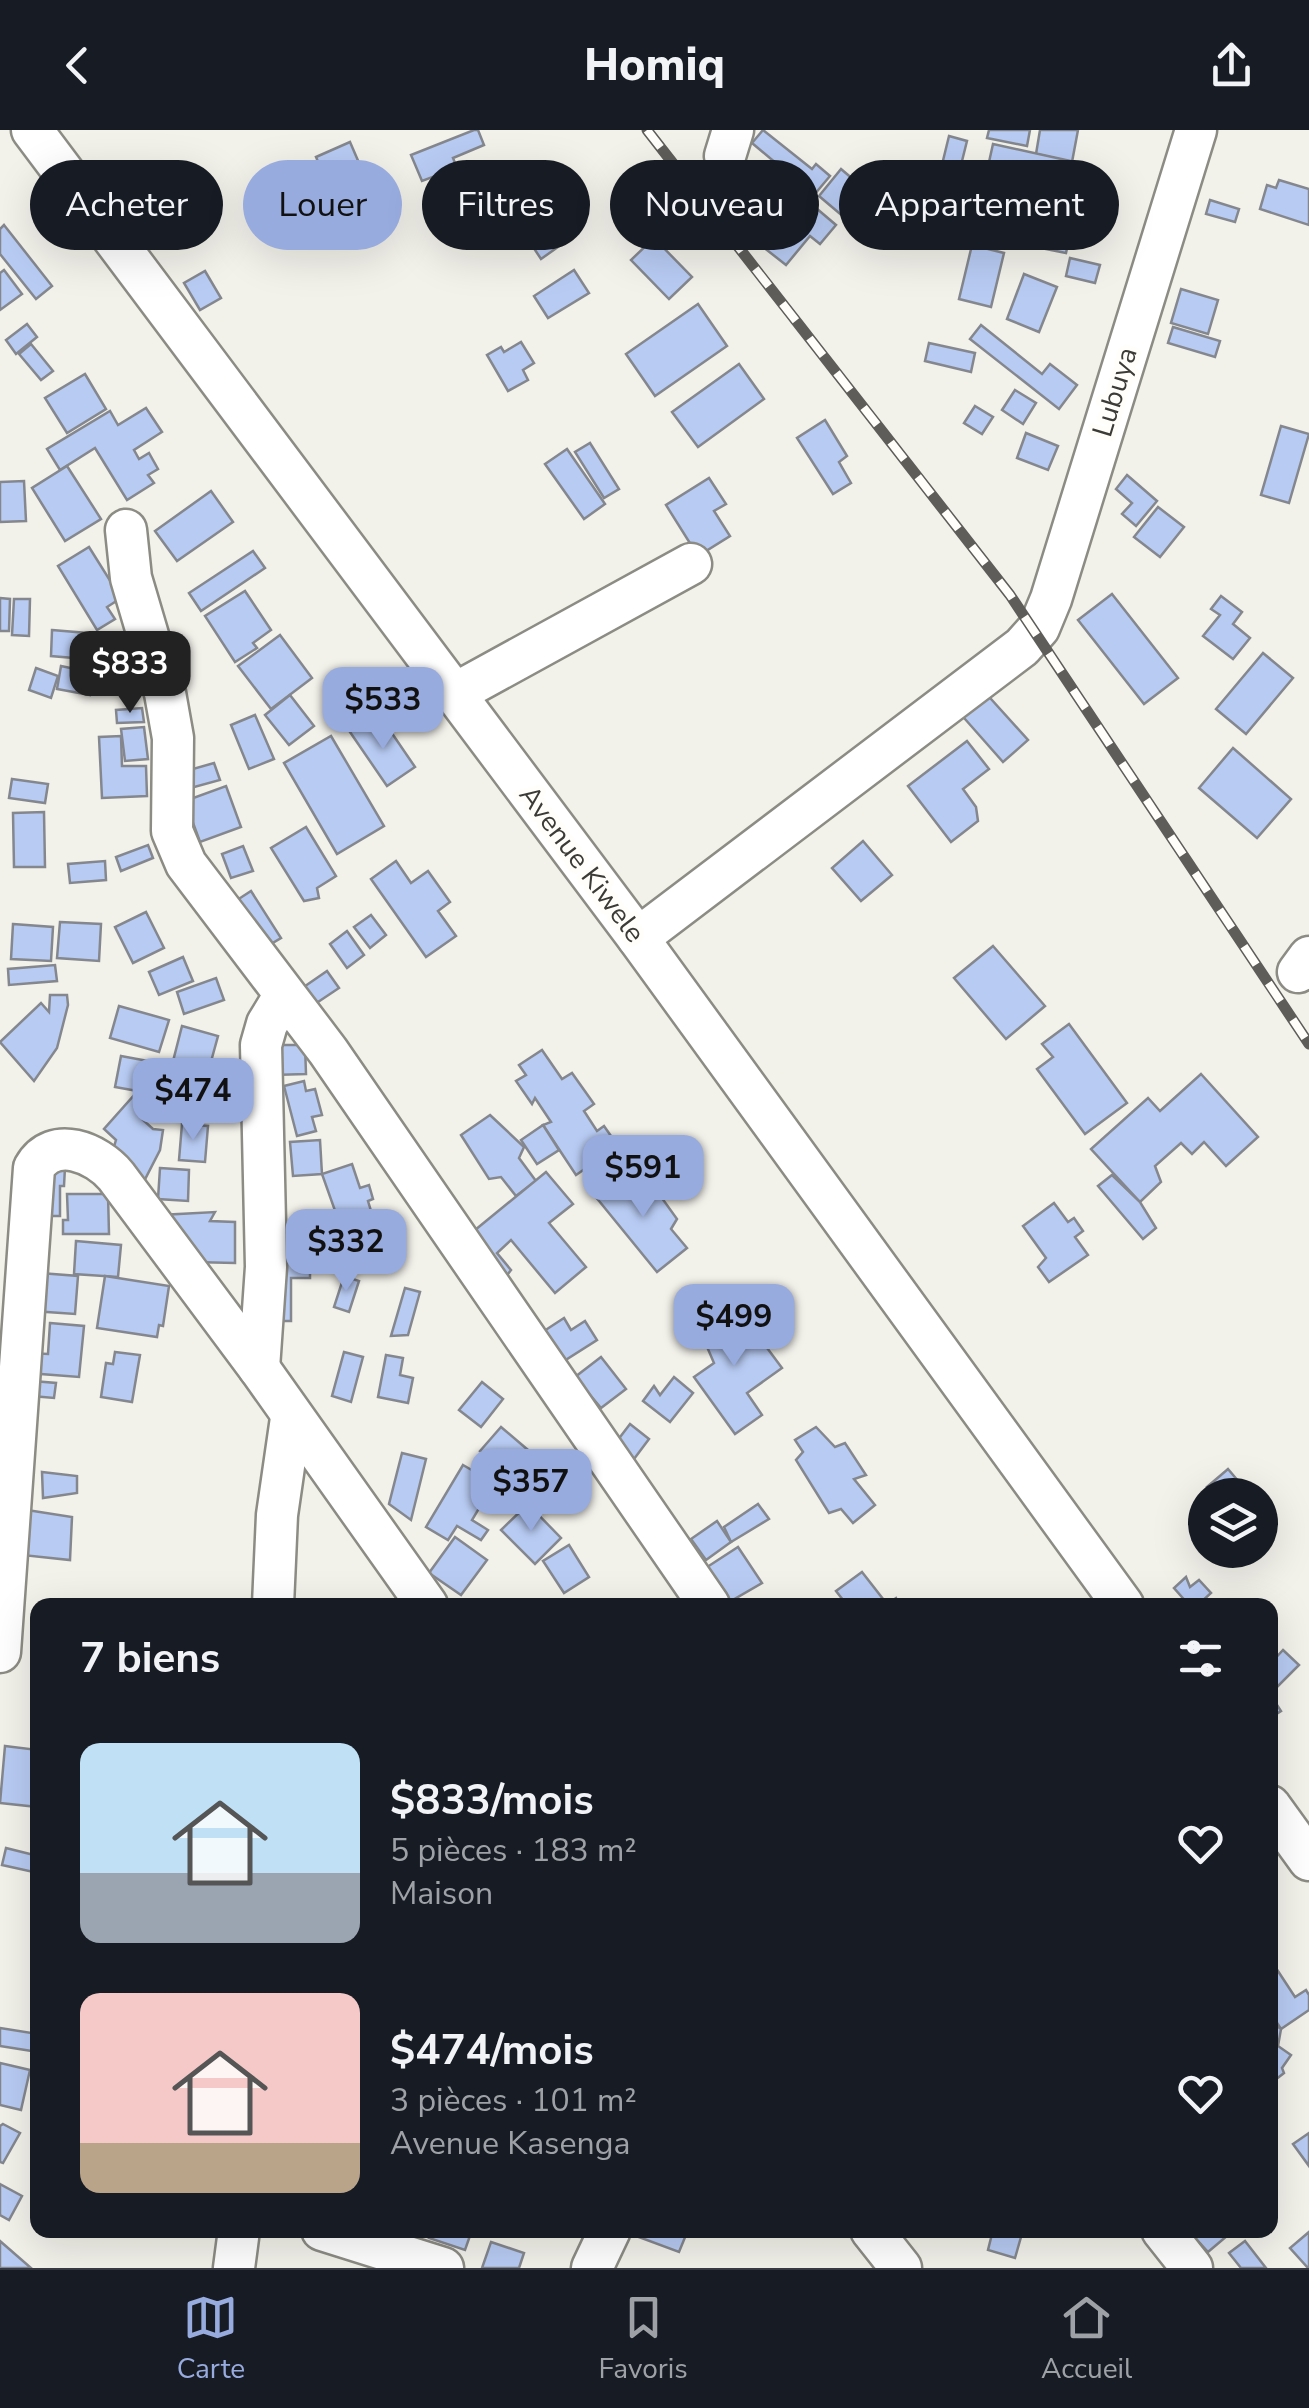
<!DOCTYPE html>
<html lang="fr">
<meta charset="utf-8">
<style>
body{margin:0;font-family:"Nunito Sans",sans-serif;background:#242831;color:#f1f3f6;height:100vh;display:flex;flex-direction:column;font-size:38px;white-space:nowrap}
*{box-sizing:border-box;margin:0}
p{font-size:32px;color:#9ea1a6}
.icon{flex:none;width:55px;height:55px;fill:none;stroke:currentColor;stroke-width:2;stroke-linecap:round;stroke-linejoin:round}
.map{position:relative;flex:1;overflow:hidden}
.panel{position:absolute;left:30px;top:1468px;width:1248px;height:640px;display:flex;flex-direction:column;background:#171b24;border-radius:20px;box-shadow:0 10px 40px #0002}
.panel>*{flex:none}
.top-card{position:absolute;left:30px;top:30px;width:1250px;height:90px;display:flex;gap:20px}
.controls{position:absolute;left:1188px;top:1348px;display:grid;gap:20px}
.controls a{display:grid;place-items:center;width:90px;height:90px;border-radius:50%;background:#171b24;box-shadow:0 10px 40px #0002;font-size:50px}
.price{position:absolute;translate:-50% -85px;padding:0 22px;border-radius:20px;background:#98abdf;color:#111;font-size:32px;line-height:65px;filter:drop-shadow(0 2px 5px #0008)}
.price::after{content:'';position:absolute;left:50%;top:60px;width:30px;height:22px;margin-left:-15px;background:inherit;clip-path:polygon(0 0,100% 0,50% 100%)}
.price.active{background:#222;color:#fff}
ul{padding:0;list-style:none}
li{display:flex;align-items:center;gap:30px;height:250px;padding:0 50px}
li span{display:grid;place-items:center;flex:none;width:280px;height:200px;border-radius:20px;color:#555}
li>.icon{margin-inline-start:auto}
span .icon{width:120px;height:120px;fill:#fffc;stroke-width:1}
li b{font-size:42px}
h2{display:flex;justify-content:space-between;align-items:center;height:120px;padding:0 50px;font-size:42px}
.chip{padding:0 35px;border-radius:45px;background:#171b24;box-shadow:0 10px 40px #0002;font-size:35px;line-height:90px}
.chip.active{background:#98abdf;color:#111}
header{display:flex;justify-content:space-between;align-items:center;height:130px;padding:0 50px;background:#171b24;font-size:45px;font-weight:800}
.menu{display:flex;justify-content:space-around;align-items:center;height:140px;border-top:2px solid #363941;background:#171b24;font-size:28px;color:#9ea1a6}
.menu a{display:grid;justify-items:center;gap:5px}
.menu .active{color:#98abdf}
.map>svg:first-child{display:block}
.building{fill:#b8cbf3;stroke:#84878d;stroke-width:2.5}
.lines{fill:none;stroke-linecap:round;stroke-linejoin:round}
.minor-casing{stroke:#8c8b84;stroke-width:45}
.minor{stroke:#fff;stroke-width:40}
.rail-casing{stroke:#5e5d59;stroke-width:11}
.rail{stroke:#fffefb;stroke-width:8;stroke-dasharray:22;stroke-linecap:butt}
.labels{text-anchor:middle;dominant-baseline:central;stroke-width:10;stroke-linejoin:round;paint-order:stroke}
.street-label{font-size:28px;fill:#3c3b38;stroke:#fffefb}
</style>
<header><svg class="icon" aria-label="back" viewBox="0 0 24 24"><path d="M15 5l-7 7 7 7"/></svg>Homiq<svg class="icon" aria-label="share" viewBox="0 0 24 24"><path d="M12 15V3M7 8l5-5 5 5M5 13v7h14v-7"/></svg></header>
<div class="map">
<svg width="1309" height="2138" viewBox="0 0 1309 2138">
<rect width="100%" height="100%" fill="#f2f1ea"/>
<g class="building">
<polygon points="474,0 478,0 484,15 453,28 457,38 422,51 411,25"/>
<polygon points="763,0 812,39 816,34 830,46 814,65 752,13"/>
<polygon points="989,0 1030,0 1027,16 987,8"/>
<polygon points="1040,0 1078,0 1072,32 1036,24"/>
<polygon points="949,6 967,11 956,55 938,51"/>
<polygon points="350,12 378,77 363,84 351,57 332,65 316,27"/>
<polygon points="993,14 1084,34 1080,52 989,32"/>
<polygon points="841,39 881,73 858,99 819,66"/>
<polygon points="1279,50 1309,59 1309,95 1260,79 1267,55 1276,58"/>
<polygon points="937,56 953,59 941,115 925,112"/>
<polygon points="796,61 836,95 820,114 810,106 786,135 758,113 766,102 754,91 777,64 787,72"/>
<polygon points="1210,70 1239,79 1235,92 1206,84"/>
<polygon points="955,74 986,82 984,91 1022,99 1018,118 949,102"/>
<polygon points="544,81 565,112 541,129 520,97"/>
<polygon points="1030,92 1071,100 1066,123 1026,115"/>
<polygon points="4,95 52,156 36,169 0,124 0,99"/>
<polygon points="654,108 692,147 669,169 631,130"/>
<polygon points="972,115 1004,123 991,177 959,169"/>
<polygon points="1070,128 1100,135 1095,153 1066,146"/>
<polygon points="4,140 22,164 0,180 0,143"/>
<polygon points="574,140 589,163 548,188 534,166"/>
<polygon points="205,141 221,168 200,180 184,153"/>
<polygon points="1024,144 1057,157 1039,202 1007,189"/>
<polygon points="1181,159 1218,170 1208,204 1171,193"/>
<polygon points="698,174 727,216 655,266 626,224"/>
<polygon points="27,194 37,207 16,224 6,210"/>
<polygon points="981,195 1042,244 1050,234 1077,255 1059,279 970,209"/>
<polygon points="1173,197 1220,211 1215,227 1168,213"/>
<polygon points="521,212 534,233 523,240 528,250 508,261 487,225 501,217 504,222"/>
<polygon points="929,213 975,223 971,242 925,231"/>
<polygon points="31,214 53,241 41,250 19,224"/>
<polygon points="739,234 764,269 698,317 672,282"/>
<polygon points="85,244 106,279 67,303 45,268"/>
<polygon points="1015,260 1036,273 1023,294 1002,280"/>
<polygon points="975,276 993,287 982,304 964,293"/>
<polygon points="146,278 162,302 134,320 139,329 149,323 158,339 148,345 154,353 127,370 95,318 60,340 47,319 110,281 118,295"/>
<polygon points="825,290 847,326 839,332 851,353 833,364 797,308"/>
<polygon points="1281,296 1309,304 1289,373 1261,365"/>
<polygon points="1026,303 1058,316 1048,340 1017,328"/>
<polygon points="590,313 619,359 604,368 575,322"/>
<polygon points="567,319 605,374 584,389 545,334"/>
<polygon points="67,336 101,389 65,411 32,358"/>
<polygon points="1127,345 1157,371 1136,396 1122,384 1132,373 1116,359"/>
<polygon points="709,348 726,374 714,381 730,406 698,426 666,375"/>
<polygon points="24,351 26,391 0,392 0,352"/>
<polygon points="211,361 233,392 177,431 155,401"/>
<polygon points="1158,377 1184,397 1160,427 1134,407"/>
<polygon points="89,417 121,468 107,477 115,489 97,500 58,436"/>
<polygon points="253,421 265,438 201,481 189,463"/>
<polygon points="245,461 271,500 253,513 257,518 235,532 205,486"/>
<polygon points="1112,464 1178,548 1144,574 1078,490"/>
<polygon points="1221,466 1242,482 1233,494 1250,508 1233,529 1203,506 1220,485 1211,479"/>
<polygon points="0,468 10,469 9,501 0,501"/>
<polygon points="14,469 30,469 29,506 12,505"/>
<polygon points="52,500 99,504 97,530 51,526"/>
<polygon points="280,505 312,548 271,579 238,536"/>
<polygon points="1263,523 1293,548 1246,604 1216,579"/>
<polygon points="61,536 94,543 90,565 57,559"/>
<polygon points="36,538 58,546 51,568 29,560"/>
<polygon points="982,559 1028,610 1003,632 957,580"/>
<polygon points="290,565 314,596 289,615 265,585"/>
<polygon points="142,578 144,592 117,593 116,580"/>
<polygon points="255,585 274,629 249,639 231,595"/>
<polygon points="367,590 376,603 387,596 415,637 387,656 350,602"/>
<polygon points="144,597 148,629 125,631 121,599"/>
<polygon points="121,606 122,636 146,636 147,666 102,668 99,607"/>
<polygon points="331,606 384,696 337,724 284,633"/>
<polygon points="967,611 989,639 963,659 976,677 978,691 951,712 908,656"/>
<polygon points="1233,618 1291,669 1257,708 1199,658"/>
<polygon points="214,633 220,650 187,659 182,642"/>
<polygon points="12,649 48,654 45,673 9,668"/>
<polygon points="226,656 241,697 200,712 185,671"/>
<polygon points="44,682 45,737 14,737 13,683"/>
<polygon points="306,697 336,746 317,758 319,768 304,771 271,718"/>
<polygon points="863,711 892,745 861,771 832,738"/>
<polygon points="148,715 153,728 121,741 116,727"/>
<polygon points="243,716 253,741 231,748 222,724"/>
<polygon points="105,731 106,750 70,753 68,734"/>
<polygon points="396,731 411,753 428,741 450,772 438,781 456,806 426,827 371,749"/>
<polygon points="251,761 281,808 264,818 234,772"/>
<polygon points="146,782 164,818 133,833 115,797"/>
<polygon points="371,785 386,805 370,818 354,797"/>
<polygon points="60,792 101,794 99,831 57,828"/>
<polygon points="13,794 53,797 51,831 11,829"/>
<polygon points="347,801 364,825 347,838 330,814"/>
<polygon points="993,816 1045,876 1006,909 954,848"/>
<polygon points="183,827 193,851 159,865 149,842"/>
<polygon points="55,835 57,851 9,855 8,839"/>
<polygon points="327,841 339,858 306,880 295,863"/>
<polygon points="216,848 224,870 184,884 177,862"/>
<polygon points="50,865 67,865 68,875 57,918 34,951 0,912 41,873 49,882"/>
<polygon points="119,876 169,890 159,922 110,908"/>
<polygon points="1069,894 1127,973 1085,1004 1037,939 1053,927 1042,914"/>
<polygon points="182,896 218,906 204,957 169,947"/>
<polygon points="273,915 305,915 306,944 273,945"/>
<polygon points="542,920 562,949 572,943 594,974 584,981 597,1001 604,996 618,1016 576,1045 543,995 551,992 535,968 532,974 516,951 526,945 519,935"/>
<polygon points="121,926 148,931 143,962 115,957"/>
<polygon points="1201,944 1258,1007 1226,1036 1204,1012 1192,1024 1181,1013 1155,1036 1161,1052 1140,1072 1091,1019 1148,968 1160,981"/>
<polygon points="304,951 306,961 315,959 322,985 312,987 316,1001 297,1006 284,956"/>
<polygon points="136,963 155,977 143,990 153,999 163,1000 160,1020 140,1059 113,1020 116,1010 104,999"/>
<polygon points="490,985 524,1017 519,1028 536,1051 516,1066 501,1047 489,1049 461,1005"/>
<polygon points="182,994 208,996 205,1032 179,1030"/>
<polygon points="543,995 559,1020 537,1034 521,1010"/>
<polygon points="320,1010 322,1044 293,1046 290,1012"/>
<polygon points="352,1034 360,1058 369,1055 373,1069 368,1071 371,1081 339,1092 322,1044"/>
<polygon points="40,1037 65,1037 64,1056 60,1056 60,1086 39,1086"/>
<polygon points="160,1038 189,1040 188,1071 158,1069"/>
<polygon points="546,1042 573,1074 549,1093 586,1137 555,1163 511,1110 497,1123 511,1140 505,1148 469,1105"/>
<polygon points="626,1042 646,1067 654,1057 677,1089 671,1099 687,1118 657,1142 595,1066"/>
<polygon points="1112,1045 1140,1072 1156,1098 1143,1109 1098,1056"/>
<polygon points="67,1064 108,1064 109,1104 63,1104 63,1090 68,1090"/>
<polygon points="1054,1073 1068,1092 1074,1088 1083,1101 1075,1107 1088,1125 1049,1152 1038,1137 1046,1128 1023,1096"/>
<polygon points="215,1082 210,1091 235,1092 235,1133 192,1132 161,1085"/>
<polygon points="340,1100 360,1101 360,1118 393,1119 393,1133 338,1130"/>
<polygon points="76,1111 121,1115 118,1147 74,1144"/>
<polygon points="277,1132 310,1133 310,1148 291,1148 291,1191 276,1191"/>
<polygon points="40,1143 78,1146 75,1184 33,1181"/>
<polygon points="105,1146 169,1156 163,1196 159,1195 157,1207 97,1198"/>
<polygon points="344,1146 359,1151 349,1182 334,1177"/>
<polygon points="405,1158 420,1162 408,1205 391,1206"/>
<polygon points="724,1178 742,1201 750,1195 782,1238 747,1263 762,1285 735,1304 694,1247 714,1233 698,1196"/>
<polygon points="564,1188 571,1200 585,1191 597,1210 564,1231 544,1201"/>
<polygon points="50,1193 84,1196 79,1247 28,1243 30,1223 48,1224"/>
<polygon points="115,1222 140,1225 132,1272 101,1267 106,1233 113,1234"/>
<polygon points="344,1222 363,1227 351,1272 332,1266"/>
<polygon points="386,1225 403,1228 400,1245 413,1248 408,1273 378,1267"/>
<polygon points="601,1227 626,1259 601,1278 575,1247"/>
<polygon points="674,1247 693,1263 670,1292 643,1271 654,1256 660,1265"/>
<polygon points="33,1251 56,1253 54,1268 32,1266"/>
<polygon points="482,1252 503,1269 481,1297 459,1280"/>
<polygon points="630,1294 649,1309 634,1329 614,1315"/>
<polygon points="501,1297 528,1320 507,1344 480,1321"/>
<polygon points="816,1297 835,1317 845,1313 866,1345 854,1349 875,1375 853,1393 841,1379 829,1383 796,1330 803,1322 795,1310"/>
<polygon points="402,1323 426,1329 411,1390 389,1374"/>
<polygon points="463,1335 494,1353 472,1390 488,1400 481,1410 457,1396 448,1410 426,1397"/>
<polygon points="1228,1339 1250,1365 1214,1365 1207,1357"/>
<polygon points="42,1342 77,1346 77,1363 43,1368"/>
<polygon points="528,1374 561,1408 535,1434 501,1400"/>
<polygon points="758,1374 769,1389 731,1412 724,1397"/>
<polygon points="27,1380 72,1387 70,1430 22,1425"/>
<polygon points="717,1391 731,1412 706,1430 691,1409"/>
<polygon points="455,1407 487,1430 461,1465 429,1443"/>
<polygon points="569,1415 589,1447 564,1463 543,1431"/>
<polygon points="738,1417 762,1453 724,1475 701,1441"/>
<polygon points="862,1442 887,1474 896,1468 899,1475 847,1475 836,1461"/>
<polygon points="1186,1447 1190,1457 1199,1450 1211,1463 1198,1475 1189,1475 1174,1458"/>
<polygon points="1283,1520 1299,1535 1270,1564 1281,1581 1270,1588 1270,1534"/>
<polygon points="5,1616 38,1620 38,1677 0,1673"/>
<polygon points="6,1718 38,1726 38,1743 2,1735"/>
<polygon points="1274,1835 1295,1867 1306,1860 1309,1865 1309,1880 1281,1899 1270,1882 1270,1837"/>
<polygon points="1271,1892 1281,1899 1278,1916 1291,1925 1282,1938 1284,1943 1270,1954"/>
<polygon points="0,1898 38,1904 38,1922 0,1916"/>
<polygon points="0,1933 30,1940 21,1980 0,1975"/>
<polygon points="3,1994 20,2003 3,2033 0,2032 0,1996"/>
<polygon points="1309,2003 1309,2036 1293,2014"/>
<polygon points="0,2054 22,2066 9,2090 0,2085"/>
<polygon points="432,2100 472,2100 465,2120 429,2108"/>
<polygon points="638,2100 688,2100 679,2122 636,2106"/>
<polygon points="993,2100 1023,2100 1015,2128 988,2120"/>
<polygon points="1188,2100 1234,2100 1208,2122"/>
<polygon points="1309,2102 1309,2138 1308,2138 1290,2118"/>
<polygon points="0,2111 31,2138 0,2138"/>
<polygon points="1245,2111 1266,2138 1241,2138 1229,2123"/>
<polygon points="491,2112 524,2123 519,2138 482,2138"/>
</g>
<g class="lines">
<defs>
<g id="minor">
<polyline points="32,0 638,808 1123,1475"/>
<polyline points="725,26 733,0"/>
<polyline points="126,400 131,448 165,563 173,608 172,701 186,734 328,921 709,1475"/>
<polyline points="454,564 691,434"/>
<polyline points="638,808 1022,517 1039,498 1051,469 1196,0"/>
<polyline points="1298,842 1309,827"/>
<polyline points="259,1238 266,1137 261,915 267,894 284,866"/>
<polyline points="273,1475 277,1385 291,1288"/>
<path d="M0 1522 34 1038C53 1004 97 1023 116 1046L259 1238 427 1475"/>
<polyline points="1270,1676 1309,1730"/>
<polyline points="322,2100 443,2138"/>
<polyline points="871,2100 901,2138"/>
<polyline points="1162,2100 1192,2138"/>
<polyline points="234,2138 239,2100"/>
<polyline points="592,2138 610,2100"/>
</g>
</defs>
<use href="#minor" class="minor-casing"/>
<use href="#minor" class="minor"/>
<defs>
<polyline id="rail" points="647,0 1010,465 1309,914"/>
</defs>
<use href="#rail" class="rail-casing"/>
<use href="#rail" class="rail"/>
</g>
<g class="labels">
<g class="street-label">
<text transform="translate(1115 262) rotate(-73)">Lubuya</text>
<text transform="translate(582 734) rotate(53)">Avenue Kiwele</text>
</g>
</g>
</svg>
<div class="controls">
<a><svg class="icon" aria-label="layers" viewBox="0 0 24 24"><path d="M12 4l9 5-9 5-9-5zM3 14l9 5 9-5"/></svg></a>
</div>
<b class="price active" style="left:130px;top:586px">$833</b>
<b class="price" style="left:383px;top:622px">$533</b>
<b class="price" style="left:193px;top:1013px">$474</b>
<b class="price" style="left:643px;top:1090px">$591</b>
<b class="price" style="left:346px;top:1164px">$332</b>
<b class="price" style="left:734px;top:1239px">$499</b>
<b class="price" style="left:531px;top:1404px">$357</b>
<div class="top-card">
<a class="chip">Acheter</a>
<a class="chip active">Louer</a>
<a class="chip">Filtres</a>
<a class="chip">Nouveau</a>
<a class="chip">Appartement</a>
</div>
<section class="panel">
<h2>7 biens<svg class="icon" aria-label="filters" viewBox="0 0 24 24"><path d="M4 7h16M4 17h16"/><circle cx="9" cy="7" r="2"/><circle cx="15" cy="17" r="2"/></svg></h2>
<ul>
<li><span style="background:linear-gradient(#bfe0f5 65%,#9aa5b1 0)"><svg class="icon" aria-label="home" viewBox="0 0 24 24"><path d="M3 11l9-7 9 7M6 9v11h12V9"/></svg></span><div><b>$833/mois</b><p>5 pièces · 183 m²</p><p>Maison</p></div><svg class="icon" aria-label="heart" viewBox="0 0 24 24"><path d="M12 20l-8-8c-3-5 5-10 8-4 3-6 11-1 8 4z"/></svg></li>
<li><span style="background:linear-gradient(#f6c9c9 75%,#b9a48a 0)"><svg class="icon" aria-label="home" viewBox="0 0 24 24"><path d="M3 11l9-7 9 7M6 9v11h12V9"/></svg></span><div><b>$474/mois</b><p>3 pièces · 101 m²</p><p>Avenue Kasenga</p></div><svg class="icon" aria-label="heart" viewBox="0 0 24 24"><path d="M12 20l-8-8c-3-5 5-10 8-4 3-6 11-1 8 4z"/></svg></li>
</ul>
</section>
</div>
<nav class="menu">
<a class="active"><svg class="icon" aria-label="map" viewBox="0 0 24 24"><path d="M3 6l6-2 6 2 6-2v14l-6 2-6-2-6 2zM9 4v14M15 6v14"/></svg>Carte</a>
<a><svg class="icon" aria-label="saved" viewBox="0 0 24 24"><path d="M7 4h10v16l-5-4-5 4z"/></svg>Favoris</a>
<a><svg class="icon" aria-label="home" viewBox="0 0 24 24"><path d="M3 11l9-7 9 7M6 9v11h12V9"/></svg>Accueil</a>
</nav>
